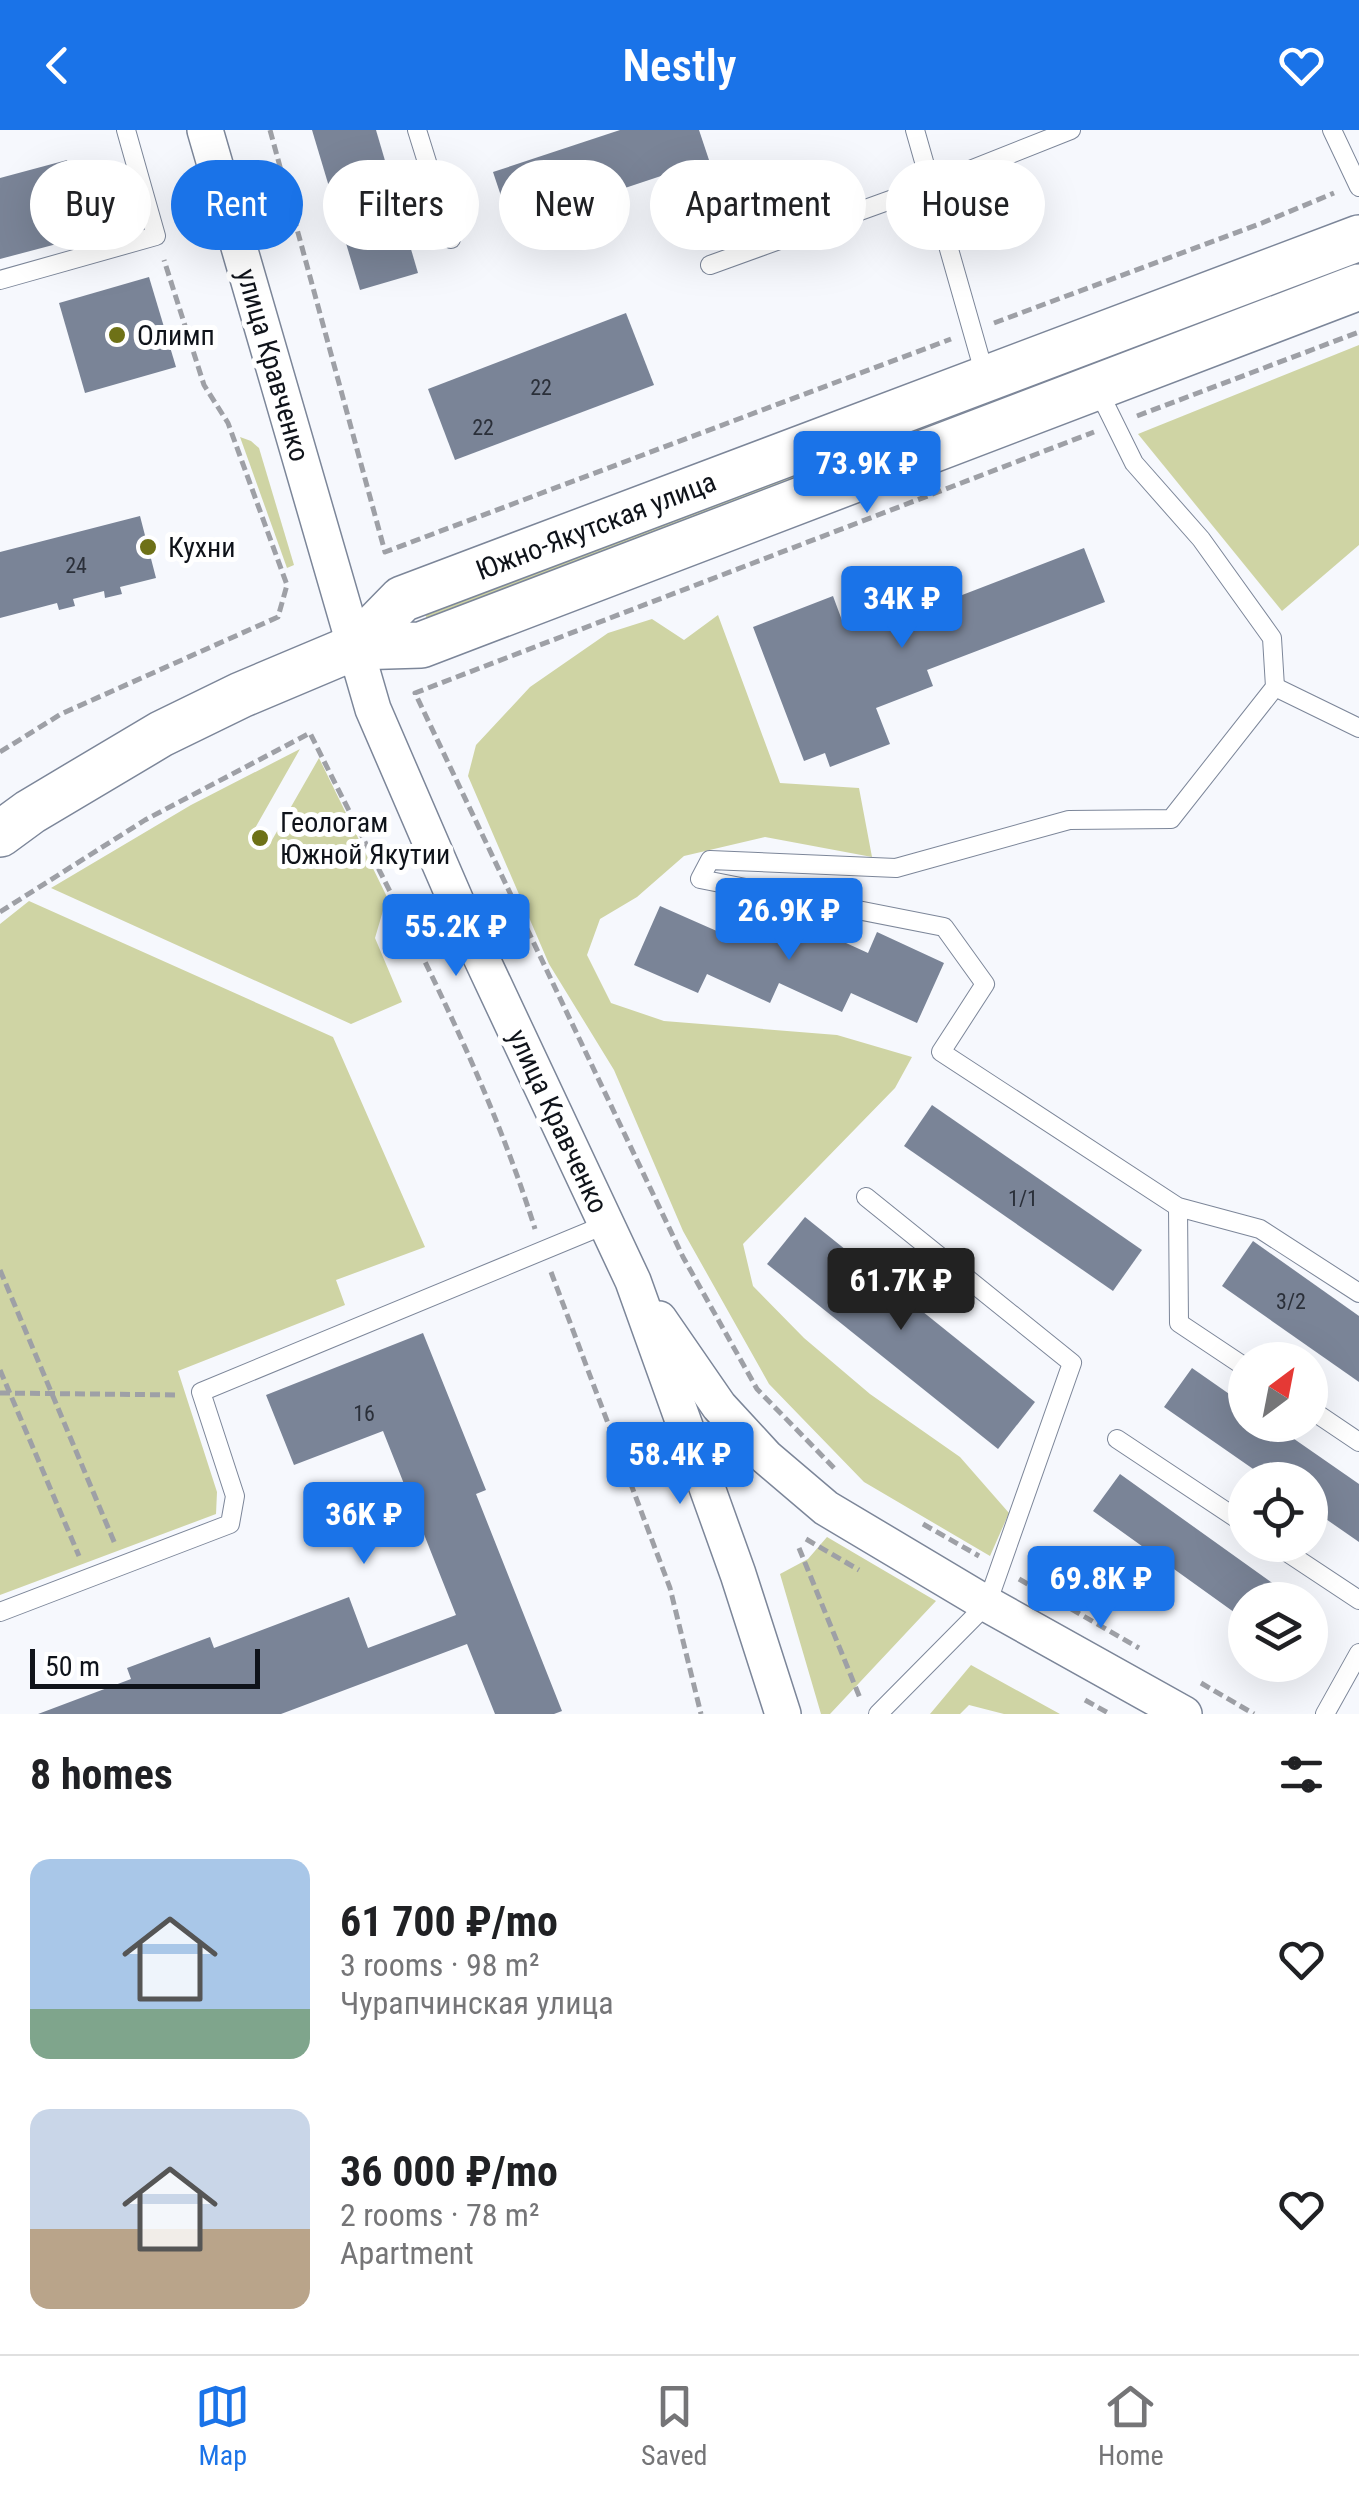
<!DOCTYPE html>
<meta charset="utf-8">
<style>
body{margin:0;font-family:"Roboto Condensed",sans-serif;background:#f2f2f2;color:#202124;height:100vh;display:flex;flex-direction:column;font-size:38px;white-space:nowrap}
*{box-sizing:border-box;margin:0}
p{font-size:32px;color:#757577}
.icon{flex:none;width:55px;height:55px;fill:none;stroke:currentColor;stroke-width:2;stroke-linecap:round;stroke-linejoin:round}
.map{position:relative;height:1584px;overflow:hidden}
.side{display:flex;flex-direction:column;background:#fff;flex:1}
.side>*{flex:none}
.hud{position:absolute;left:30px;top:30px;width:1300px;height:90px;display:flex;gap:20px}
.needle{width:65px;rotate:32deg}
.controls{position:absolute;left:1228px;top:1212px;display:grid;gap:20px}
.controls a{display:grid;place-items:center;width:100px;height:100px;border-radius:50%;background:#fff;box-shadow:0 10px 40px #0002;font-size:50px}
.scale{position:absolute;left:30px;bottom:25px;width:230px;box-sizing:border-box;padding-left:10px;border:5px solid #0f131a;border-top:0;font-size:28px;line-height:35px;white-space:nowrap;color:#0f131a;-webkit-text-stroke:8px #fff;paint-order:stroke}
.price{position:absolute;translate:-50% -85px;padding:0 22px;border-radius:10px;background:#1a73e8;color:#fff;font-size:32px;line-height:65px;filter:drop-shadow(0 2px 5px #0008)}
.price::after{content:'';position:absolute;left:50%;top:60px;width:30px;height:22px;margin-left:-15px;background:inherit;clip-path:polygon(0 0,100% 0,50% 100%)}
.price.active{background:#222;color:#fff}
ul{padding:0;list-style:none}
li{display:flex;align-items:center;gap:30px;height:250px;padding:0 30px}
li span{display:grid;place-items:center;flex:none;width:280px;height:200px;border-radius:20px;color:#555}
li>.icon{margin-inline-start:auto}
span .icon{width:120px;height:120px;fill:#fffc;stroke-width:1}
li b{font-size:42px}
h2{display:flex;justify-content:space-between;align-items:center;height:120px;padding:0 30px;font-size:42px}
.pill{padding:0 35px;border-radius:45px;background:#fff;box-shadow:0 10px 40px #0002;font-size:35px;line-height:90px}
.pill.active{background:#1a73e8;color:#fff}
header{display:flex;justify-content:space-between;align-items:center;height:130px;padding:0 30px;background:#1a73e8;color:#fff;font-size:45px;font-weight:600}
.menu{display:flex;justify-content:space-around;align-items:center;height:140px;border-top:2px solid #e0e0e0;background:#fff;font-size:28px;color:#757577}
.menu a{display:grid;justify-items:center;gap:5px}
.menu .active{color:#1a73e8}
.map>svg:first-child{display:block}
.green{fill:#cfd4a4}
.building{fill:#7a8497}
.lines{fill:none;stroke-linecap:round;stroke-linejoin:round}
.service-casing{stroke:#7c8699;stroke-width:20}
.minor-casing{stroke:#7c8699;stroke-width:38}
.tertiary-casing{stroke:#7c8699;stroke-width:48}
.path{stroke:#9ea0a6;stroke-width:5;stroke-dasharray:10 5;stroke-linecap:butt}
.service{stroke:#fff;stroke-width:18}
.minor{stroke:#fff;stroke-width:35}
.tertiary{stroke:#fff;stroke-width:45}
.poi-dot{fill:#6e7117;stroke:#fff;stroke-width:4}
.labels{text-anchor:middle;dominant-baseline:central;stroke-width:10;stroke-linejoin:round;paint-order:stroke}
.number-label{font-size:22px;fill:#2a2f39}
.poi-label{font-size:28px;fill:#0f131a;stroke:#fff;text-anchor:start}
.street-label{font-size:28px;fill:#0f131a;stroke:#fff}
</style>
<header><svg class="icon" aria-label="back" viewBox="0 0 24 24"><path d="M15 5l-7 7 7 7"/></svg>Nestly<svg class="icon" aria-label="heart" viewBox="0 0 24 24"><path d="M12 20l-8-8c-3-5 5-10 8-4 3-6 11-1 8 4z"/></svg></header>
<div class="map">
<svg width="1359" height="1584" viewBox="0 0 1359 1584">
<rect width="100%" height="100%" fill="#f6f8fd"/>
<g class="green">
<polygon points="1359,215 1359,415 1282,481 1138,304"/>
<polygon points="1058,240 1064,254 430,495 424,482"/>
<polygon points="240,307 251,311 259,318 294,435 287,438"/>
<polygon points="718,485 780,653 859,658 872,727 765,707 684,726 637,767 600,789 587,825 611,873 664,891 837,905 912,927 895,958 743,1114 753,1156 804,1208 870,1264 960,1327 1009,1383 990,1426 864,1352 769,1254 683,1101 614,940 549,834 468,646 476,615 530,557 608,503 652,489 684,510"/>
<polygon points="300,619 250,707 268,717 319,628 387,767 375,808 402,872 351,894 51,758 191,675"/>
<polygon points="29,771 333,907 425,1117 336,1150 345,1175 178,1241 217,1362 216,1384 0,1465 0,794"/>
<polygon points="827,1407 936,1471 830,1584 821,1584 780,1444 808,1429"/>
<polygon points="971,1535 1060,1584 1004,1584 969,1575 960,1584 930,1584"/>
</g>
<g class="building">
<polygon points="312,0 376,0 418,143 360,160"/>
<polygon points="620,0 699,0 709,30 511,96 493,42"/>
<polygon points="67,30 87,106 0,129 0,48"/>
<polygon points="149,147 176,237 85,263 59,173"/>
<polygon points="626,183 654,255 455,330 428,259"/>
<polygon points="140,386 156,448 120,457 122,464 105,468 104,461 73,469 75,476 59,480 57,473 0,488 0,422"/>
<polygon points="1084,418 1105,472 927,540 933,556 876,578 890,614 830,637 825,623 804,631 753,497 833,466 843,493 899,472 905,487"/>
<polygon points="660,776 719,802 728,783 791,812 800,792 868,823 877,802 944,833 917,893 851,863 842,882 779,853 770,873 707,844 698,863 634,835"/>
<polygon points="932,975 1142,1120 1113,1161 904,1016"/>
<polygon points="805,1087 1035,1272 998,1319 767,1134"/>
<polygon points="1253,1111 1359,1186 1359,1252 1222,1156"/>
<polygon points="423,1203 486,1360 476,1364 562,1581 554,1584 495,1584 467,1514 281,1584 38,1584 131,1549 127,1538 210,1507 214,1518 349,1467 368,1518 456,1485 383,1301 294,1335 266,1265"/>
<polygon points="1192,1238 1245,1275 1245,1295 1274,1295 1359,1354 1359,1412 1310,1378 1310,1350 1269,1350 1164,1277"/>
<polygon points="1120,1344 1296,1470 1245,1470 1245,1490 1093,1381"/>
<polygon points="1310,1480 1324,1490 1310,1509"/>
</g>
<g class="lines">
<defs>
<g id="service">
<polyline points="417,0 451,109"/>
<polyline points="915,0 986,249"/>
<polyline points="1332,0 1359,57"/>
<polyline points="710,135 932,55 1071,0"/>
<polyline points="0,150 156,106 126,0"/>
<polyline points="1097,258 1134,333 1201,409 1272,508 1275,557 1171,689 1069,690 896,738 710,730 700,749 944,797 985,854 941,922 1178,1077 1260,1099 1359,1163"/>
<polyline points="1275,557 1359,598"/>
<polyline points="866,1067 1072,1233 987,1474 878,1584"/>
<polyline points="1178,1077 1179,1193 1245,1237"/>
<polyline points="1310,1279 1359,1312"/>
<polyline points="1117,1309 1245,1394"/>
<polyline points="1276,1415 1359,1470"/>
<polyline points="0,1482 230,1394 235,1366 201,1262 607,1094"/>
<polyline points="1325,1584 1359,1523"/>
</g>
<g id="minor">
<polyline points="205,0 373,579 471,806 633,1151 738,1444 783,1584"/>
<polyline points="659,1189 719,1276 766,1327 826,1378 987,1474 1184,1584"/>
</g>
<g id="tertiary">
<polyline points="355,517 402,469 1359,108"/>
<polyline points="0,704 30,682 161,604 241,565 355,517 421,515 1359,157"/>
</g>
</defs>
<use href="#service" class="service-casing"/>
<use href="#minor" class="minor-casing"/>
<use href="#tertiary" class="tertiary-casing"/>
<g class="path">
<polyline points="270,0 385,422 951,209"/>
<polyline points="994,193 1262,93 1334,63"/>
<polyline points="1137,286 1359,202"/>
<polyline points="0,622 61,584 278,487 287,455 228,293 204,255 164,130"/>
<path d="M0 782 145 690 310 603C390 765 481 926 535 1099"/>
<polyline points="0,1140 115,1414"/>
<polyline points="551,1142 670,1458 701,1584"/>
<polyline points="0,1240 79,1426"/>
<polyline points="0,1263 179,1265"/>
<polyline points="834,1338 757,1259 683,1127 415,563 1094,302"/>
<polyline points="923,1394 979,1426"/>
<polyline points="806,1409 859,1440"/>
<polyline points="799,1418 860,1568"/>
<polyline points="1019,1449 1139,1518"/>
<polyline points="1201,1553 1254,1584"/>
<polyline points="1085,1570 1110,1584"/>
</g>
<use href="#service" class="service"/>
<use href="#minor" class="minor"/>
<use href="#tertiary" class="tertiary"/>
</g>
<g class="poi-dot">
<circle cx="117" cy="205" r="10"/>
<circle cx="148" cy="417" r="10"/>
<circle cx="260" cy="708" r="10"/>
</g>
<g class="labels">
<g class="number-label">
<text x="541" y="257">22</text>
<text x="483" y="297">22</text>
<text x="76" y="435">24</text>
<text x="1023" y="1068">1/1</text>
<text x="1291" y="1171">3/2</text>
<text x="364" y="1283">16</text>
</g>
<g class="poi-label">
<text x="137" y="205">Олимп</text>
<text x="168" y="417">Кухни</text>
<text x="280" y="692">Геологам<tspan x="280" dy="32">Южной Якутии</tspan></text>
</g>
<g class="street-label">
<text transform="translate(273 235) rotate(74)">улица Кравченко</text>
<text transform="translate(596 396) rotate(-21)">Южно-Якутская улица</text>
<text transform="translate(558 991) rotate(65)">улица Кравченко</text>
</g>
</g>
</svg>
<div class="controls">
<a><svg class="needle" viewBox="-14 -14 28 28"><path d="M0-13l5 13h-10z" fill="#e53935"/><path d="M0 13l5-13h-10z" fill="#757577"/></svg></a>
<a><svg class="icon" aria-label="locate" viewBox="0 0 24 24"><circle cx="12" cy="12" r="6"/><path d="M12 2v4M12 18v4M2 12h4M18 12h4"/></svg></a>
<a><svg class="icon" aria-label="layers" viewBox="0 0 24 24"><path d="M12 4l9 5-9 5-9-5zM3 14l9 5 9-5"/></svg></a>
</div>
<div class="scale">50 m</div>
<b class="price" style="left:867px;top:386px">73.9K ₽</b>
<b class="price" style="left:902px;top:521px">34K ₽</b>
<b class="price" style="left:789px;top:833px">26.9K ₽</b>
<b class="price" style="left:456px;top:849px">55.2K ₽</b>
<b class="price active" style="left:901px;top:1203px">61.7K ₽</b>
<b class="price" style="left:680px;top:1377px">58.4K ₽</b>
<b class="price" style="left:364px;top:1437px">36K ₽</b>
<b class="price" style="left:1101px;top:1501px">69.8K ₽</b>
<div class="hud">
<a class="pill">Buy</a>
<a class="pill active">Rent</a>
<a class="pill">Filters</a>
<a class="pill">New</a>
<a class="pill">Apartment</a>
<a class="pill">House</a>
</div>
</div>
<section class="side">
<h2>8 homes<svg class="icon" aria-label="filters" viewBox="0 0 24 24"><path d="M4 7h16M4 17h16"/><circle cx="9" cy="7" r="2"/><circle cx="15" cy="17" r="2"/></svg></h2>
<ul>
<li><span style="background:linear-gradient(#a9c7e8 75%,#7fa58c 0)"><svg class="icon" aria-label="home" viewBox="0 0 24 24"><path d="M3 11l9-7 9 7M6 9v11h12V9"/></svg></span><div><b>61 700 ₽/mo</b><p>3 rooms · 98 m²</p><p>Чурапчинская улица</p></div><svg class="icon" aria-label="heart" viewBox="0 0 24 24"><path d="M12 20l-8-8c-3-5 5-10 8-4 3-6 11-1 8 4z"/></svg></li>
<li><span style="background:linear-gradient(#c9d6e8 60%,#b9a48a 0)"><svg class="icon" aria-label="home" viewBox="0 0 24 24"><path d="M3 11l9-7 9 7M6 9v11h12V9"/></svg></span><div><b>36 000 ₽/mo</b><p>2 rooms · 78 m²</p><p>Apartment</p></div><svg class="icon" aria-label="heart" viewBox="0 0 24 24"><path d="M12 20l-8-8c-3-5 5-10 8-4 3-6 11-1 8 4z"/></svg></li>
</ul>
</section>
<nav class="menu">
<a class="active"><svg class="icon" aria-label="map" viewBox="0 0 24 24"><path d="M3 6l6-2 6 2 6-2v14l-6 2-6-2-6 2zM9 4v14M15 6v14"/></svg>Map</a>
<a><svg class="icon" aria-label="saved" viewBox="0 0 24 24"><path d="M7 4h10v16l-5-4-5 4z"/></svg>Saved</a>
<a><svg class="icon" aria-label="home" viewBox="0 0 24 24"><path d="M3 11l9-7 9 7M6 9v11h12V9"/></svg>Home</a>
</nav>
